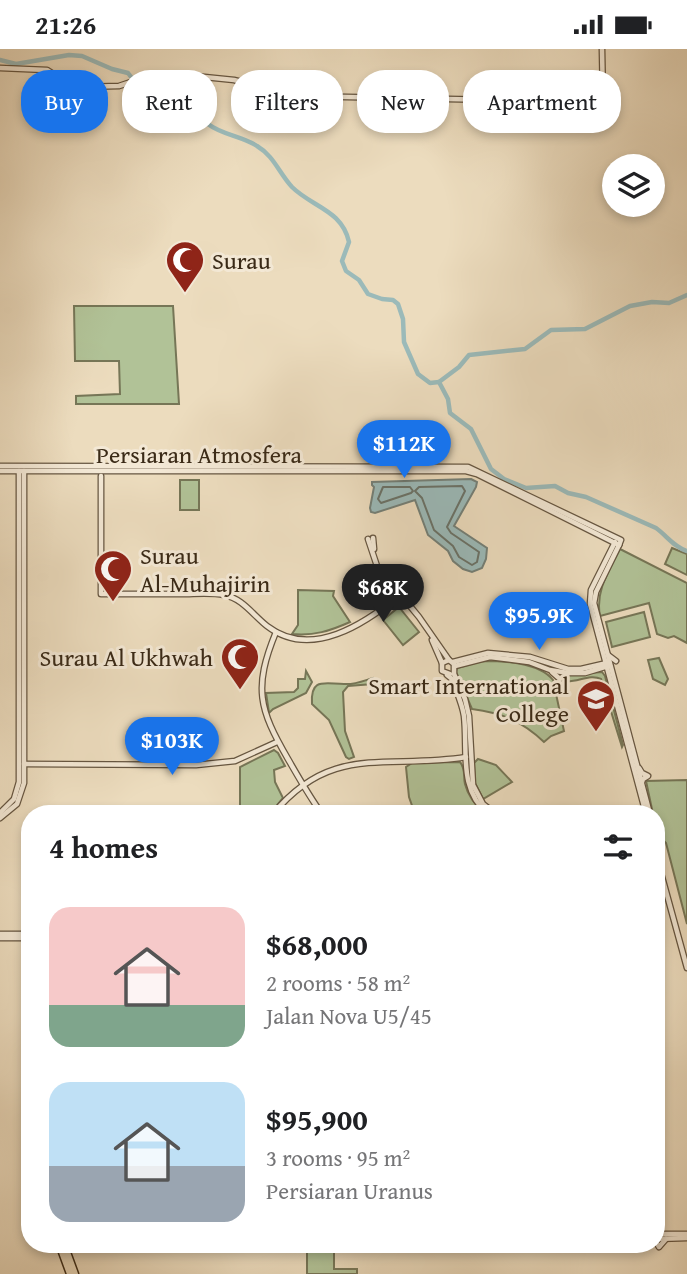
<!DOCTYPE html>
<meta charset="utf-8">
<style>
body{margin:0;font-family:"Gentium Book Plus",serif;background:#f6f6f6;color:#202124;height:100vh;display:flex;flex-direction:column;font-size:26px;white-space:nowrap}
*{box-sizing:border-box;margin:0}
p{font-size:23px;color:#757577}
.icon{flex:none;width:38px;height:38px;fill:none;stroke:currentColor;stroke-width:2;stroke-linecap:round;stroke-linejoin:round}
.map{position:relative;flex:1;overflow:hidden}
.panel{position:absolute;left:21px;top:756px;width:644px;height:448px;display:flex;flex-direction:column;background:#fff;border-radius:28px;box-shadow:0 4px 10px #0003}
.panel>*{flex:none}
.banner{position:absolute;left:21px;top:21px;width:646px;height:63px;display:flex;gap:14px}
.controls{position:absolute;left:602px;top:105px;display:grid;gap:14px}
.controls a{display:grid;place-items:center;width:63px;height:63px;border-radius:50%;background:#fff;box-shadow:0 4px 10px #0003;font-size:35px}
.price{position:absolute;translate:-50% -60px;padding:0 16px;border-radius:24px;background:#1a73e8;color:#fff;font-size:23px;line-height:46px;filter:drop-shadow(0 2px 4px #0008)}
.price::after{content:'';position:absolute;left:50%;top:42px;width:21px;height:16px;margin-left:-10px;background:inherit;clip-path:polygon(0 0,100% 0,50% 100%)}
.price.on{background:#222;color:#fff}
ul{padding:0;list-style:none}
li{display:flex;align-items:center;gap:21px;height:175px;padding:0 28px}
li span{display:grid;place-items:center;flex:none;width:196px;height:140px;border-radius:21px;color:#555}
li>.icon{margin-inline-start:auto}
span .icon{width:84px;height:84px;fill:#fffc;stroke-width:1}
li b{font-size:30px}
h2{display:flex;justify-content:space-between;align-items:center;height:84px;padding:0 28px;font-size:30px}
.pill{padding:0 24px;border-radius:28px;background:#fff;box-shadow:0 4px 10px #0003;font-size:24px;line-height:63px}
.pill.on{background:#1a73e8;color:#fff}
.status{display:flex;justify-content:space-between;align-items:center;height:49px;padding:0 35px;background:#fff;direction:ltr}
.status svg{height:19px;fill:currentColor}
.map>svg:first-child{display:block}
.green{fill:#b1c297;stroke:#767657;stroke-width:2}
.water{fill:#9bbab9;stroke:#748078;stroke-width:2}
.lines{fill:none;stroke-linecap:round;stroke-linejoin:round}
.shore{stroke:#6a7268;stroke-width:2}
.river{stroke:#9bbab9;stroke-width:4.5}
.minor-casing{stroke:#665641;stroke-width:7}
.major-casing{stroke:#3a2a17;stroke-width:9}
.minor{stroke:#f3e8d5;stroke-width:4.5}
.major{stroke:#ecdcbe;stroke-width:6}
.labels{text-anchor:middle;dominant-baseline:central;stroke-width:6;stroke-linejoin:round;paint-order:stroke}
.poi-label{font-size:24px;fill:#3a2a17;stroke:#f3e8d5;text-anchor:start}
.street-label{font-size:24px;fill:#3a2a17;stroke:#f3e8d5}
</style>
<div class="status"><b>21:26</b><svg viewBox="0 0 49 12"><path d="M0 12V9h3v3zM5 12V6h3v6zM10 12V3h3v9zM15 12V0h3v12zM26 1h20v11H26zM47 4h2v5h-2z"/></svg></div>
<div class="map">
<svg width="687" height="1225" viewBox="0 0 687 1225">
<rect width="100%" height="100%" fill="#ecdcbe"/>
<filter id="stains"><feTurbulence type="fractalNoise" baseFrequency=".00286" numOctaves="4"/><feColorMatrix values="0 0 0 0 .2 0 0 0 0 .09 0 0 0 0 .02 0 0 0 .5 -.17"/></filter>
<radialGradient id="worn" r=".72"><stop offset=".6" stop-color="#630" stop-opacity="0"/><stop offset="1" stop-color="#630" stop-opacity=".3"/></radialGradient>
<g class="green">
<polygon points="74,257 173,257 179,355 76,355 76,347 120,345 119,312 75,312"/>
<rect x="180" y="431" width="19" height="30"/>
<polygon points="672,499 687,505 687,526 665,515"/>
<path d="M620 500 687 534V594L674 587 668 589 657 585 649 554 600 567C595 542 609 522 620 500Z"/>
<path d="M298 541 334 542 333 547 350 573C330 582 314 587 292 585L298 576Z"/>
<polygon points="399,558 419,583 403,596 383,571"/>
<polygon points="644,563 650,588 612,598 606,573"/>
<polygon points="659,609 668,630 665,636 653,630 648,611"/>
<path d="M482 612C503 612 539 613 553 631L564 682 551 687 544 693C522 672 502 664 472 660L456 623 457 619Z"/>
<polygon points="306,622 312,633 306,644 273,660 269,664 266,644 294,643 298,639 298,630 305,630"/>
<path d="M602 623 605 627 623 696 622 698 601 630C589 624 576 635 563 632L566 626Z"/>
<path d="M373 629 375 631 373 635 348 637 343 643 345 682 354 708 349 710 346 708 329 671 312 655C310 628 325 635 344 635 354 636 363 632 373 629Z"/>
<polygon points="274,701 278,704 285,717 274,721 275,733 283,749 270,765 240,765 240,718"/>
<polygon points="478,710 496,716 512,733 483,750 475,734 474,714"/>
<path d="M460 713C466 720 463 727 465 735 468 747 476 757 485 765H415L409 748 406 718 412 714Z"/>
<polygon points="687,731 687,875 666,794 658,786 656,765 653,765 646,732"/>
<polygon points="307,1195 334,1195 334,1220 357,1220 357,1225 307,1225"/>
</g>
<polygon class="water" points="471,430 477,433 476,438 454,477 487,499 486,510 482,519 472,523 463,520 453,512 448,502 428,486 415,451 375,464 371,463 370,459 374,438 372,436 372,433"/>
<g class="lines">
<g class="shore">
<polygon points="462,437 465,442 447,478 451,484 479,503 477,513 472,516 459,508 453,497 434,481 422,449 415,442 419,438"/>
<polygon points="383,438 410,438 413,442 411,444 381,454 378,450"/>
</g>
<g class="river">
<path d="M0 11 16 15 69 6 82 7 112 20 128 24 141 41 161 52 164 53 176 44 185 45C193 54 197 68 208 75 222 86 242 87 257 97 274 107 279 124 292 138 312 158 342 161 349 193L342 212 346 222 359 231 368 245 382 250 393 251 398 255 403 270 404 293 418 325 430 334 439 333 448 350 450 364 471 380 491 420 504 430 526 439 555 437 568 444 586 448 656 479C667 487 674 498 687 502"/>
<polyline points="439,333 459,318 469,306 525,300 551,281 585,280 630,257 652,253 669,254 687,246"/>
</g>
<defs>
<g id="minor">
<polyline points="0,19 47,21 72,37 80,38 119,37 152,26 175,25 234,31 297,47 603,53 602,0"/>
<polyline points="0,417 468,418 621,491 619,496"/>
<polyline points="0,422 466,422 477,425 619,496"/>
<path d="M101 427V545C127 545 154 545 181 545 195 545 210 543 224 546 242 549 253 566 267 577 311 611 365 575 401 545"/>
<polyline points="373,489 374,500"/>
<polyline points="368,490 377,517 419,568 449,611"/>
<polyline points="615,493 591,541 590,555 646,765"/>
<polyline points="619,496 596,543 594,554 650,765"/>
<path d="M276 583C253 639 259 660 288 710 299 729 309 747 322 765"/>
<polyline points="432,591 442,614 442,622 450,625"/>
<polyline points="608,606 616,612"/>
<polyline points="453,613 488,604 530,608 568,620 581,620 607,614"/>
<polyline points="442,614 449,611 454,615 454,625 465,650 469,667 473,736 483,755 496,765"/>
<polyline points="455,617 490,608 529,613 550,621 568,624 585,624 608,617"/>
<polyline points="552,623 560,630 567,625"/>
<path d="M447 626 452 630C456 642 462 654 464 667 468 701 458 740 488 765"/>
<polyline points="24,715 196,716 235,712 277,693"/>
<polyline points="639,719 642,724 648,727 643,730 642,733"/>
<polyline points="0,764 14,750 19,733 19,422"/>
<path d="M273 765C332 693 388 721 466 708"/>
<polyline points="0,769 17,755 24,734 24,422"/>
<polyline points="656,806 687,919"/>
<polyline points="0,885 30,885"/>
<polyline points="0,889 30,889"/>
<polyline points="656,1185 687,1185"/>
<polyline points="656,1190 687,1189"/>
<polyline points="656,1193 659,1198 666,1190"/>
</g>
<g id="major">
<polyline points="59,1195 70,1225"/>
<polyline points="64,1195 75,1225"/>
</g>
</defs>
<use href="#minor" class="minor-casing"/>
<use href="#major" class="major-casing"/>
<use href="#minor" class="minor"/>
<use href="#major" class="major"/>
</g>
<defs>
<symbol id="mosque-pin" viewBox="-11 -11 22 30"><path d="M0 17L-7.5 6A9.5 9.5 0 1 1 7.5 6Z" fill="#8f2418" stroke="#f3e8d5"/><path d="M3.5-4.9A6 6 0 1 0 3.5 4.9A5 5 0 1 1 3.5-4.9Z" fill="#fff"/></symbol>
<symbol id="university-pin" viewBox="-11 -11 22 30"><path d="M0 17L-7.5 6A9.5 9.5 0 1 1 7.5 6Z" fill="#8f2418" stroke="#f3e8d5"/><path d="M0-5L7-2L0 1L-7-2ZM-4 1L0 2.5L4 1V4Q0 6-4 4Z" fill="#fff"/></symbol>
</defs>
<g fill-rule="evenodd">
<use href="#mosque-pin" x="163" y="189" width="44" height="60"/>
<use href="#mosque-pin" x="91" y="498" width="44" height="60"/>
<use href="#mosque-pin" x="218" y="586" width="44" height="60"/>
<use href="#university-pin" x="574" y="628" width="44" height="60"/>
</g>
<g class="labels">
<g class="poi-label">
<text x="212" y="211">Surau</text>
<text x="140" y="506">Surau<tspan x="140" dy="28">Al-Muhajirin</tspan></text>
<text x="213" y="608" text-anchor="end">Surau Al Ukhwah</text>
<text x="569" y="636" text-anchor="end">Smart International<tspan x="569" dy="28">College</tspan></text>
</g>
<g class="street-label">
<text x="199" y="405">Persiaran Atmosfera</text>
</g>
</g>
<rect width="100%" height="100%" filter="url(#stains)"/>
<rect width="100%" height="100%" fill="url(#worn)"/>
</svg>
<div class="controls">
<a><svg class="icon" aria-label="layers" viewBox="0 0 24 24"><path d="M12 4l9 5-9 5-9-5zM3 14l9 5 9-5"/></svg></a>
</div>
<b class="price" style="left:404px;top:431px">$112K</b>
<b class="price on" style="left:383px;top:575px">$68K</b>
<b class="price" style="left:539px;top:603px">$95.9K</b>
<b class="price" style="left:172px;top:728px">$103K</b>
<div class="banner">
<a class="pill on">Buy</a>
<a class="pill">Rent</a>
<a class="pill">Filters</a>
<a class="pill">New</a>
<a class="pill">Apartment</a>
</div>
<section class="panel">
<h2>4 homes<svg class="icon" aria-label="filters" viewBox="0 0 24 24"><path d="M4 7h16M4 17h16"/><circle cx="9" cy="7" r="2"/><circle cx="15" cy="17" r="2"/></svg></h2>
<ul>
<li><span style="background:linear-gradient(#f6c9c9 70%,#7fa58c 0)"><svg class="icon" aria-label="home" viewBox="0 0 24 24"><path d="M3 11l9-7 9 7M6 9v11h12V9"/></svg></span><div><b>$68,000</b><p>2 rooms · 58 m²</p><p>Jalan Nova U5/45</p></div></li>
<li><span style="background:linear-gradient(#bfe0f5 60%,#9aa5b1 0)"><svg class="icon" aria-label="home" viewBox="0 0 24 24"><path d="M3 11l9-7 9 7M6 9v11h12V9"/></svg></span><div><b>$95,900</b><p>3 rooms · 95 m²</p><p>Persiaran Uranus</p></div></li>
</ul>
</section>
</div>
